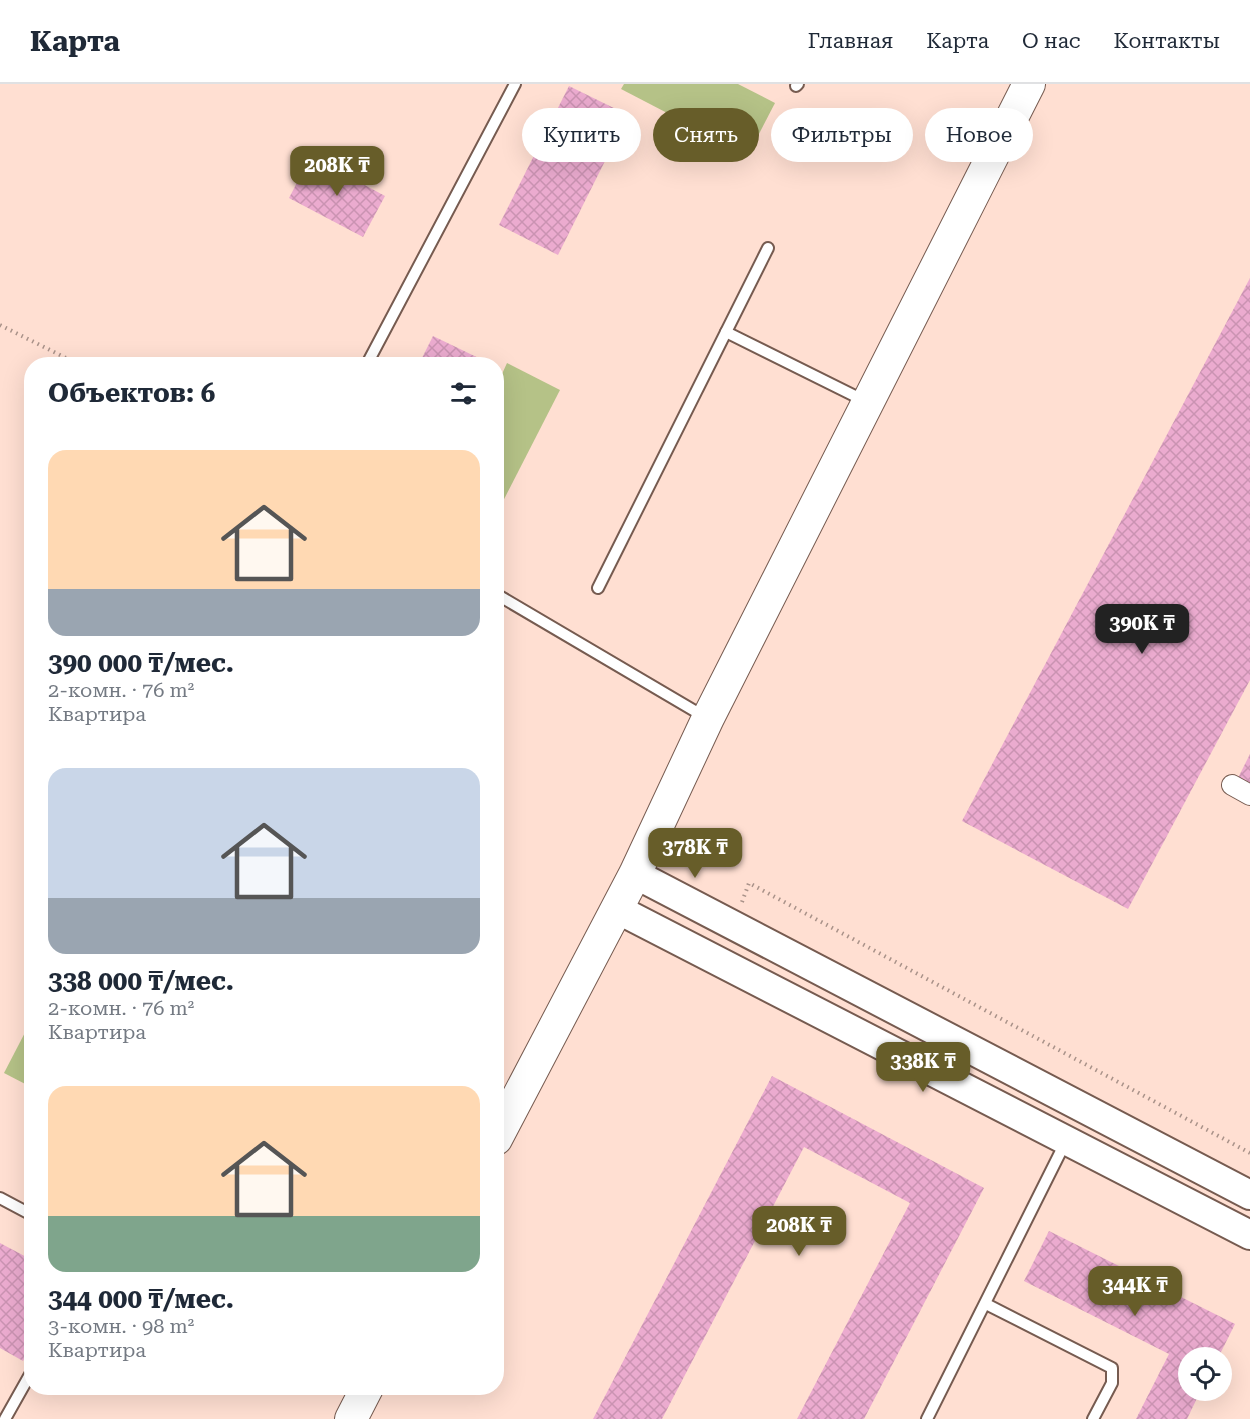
<!DOCTYPE html>
<html lang="ru">
<meta charset="utf-8">
<style>
body{margin:0;font-family:"Roboto Serif",serif;background:#f2f2f3;color:#1f2937;height:100vh;display:flex;flex-direction:column;font-size:22px;white-space:nowrap}
*{box-sizing:border-box;margin:0}
p{font-size:20px;color:#747a83}
.icon{flex:none;width:33px;height:33px;fill:none;stroke:currentColor;stroke-width:2;stroke-linecap:round;stroke-linejoin:round}
.map{position:relative;flex:1;overflow:hidden}
.sheet{position:absolute;left:24px;top:273px;width:480px;height:1038px;display:flex;flex-direction:column;background:#fff;border-radius:24px;box-shadow:0 6px 24px #0002}
.sheet>*{flex:none}
.guide{position:absolute;left:522px;top:24px;width:570px;height:54px;display:flex;gap:12px}
.fabs{position:absolute;left:1178px;top:1263px;display:grid;gap:12px}
.fabs a{display:grid;place-items:center;width:54px;height:54px;border-radius:50%;background:#fff;box-shadow:0 6px 24px #0002;font-size:30px}
.price{position:absolute;translate:-50% -51px;padding:0 14px;border-radius:12px;background:#675d29;color:#fff;font-size:20px;line-height:39px;filter:drop-shadow(0 2px 3px #0008)}
.price::after{content:'';position:absolute;left:50%;top:36px;width:18px;height:14px;margin-left:-9px;background:inherit;clip-path:polygon(0 0,100% 0,50% 100%)}
.price.current{background:#222;color:#fff}
ul{padding:0;list-style:none}
li{display:grid;align-content:center;gap:12px;height:318px;padding:0 24px}
li span{display:grid;place-items:center;height:186px;border-radius:18px;color:#555}
li>.icon{margin-inline-start:auto}
span .icon{width:108px;height:108px;fill:#fffc;stroke-width:1}
li b{font-size:26px}
h2{display:flex;justify-content:space-between;align-items:center;height:72px;padding:0 24px;font-size:26px}
.pill{padding:0 21px;border-radius:27px;background:#fff;box-shadow:0 6px 24px #0002;font-size:21px;line-height:54px}
.pill.current{background:#675d29;color:#fff}
header{display:flex;align-items:center;gap:36px;box-sizing:border-box;height:84px;padding:0 30px;background:#fff;border-bottom:2px solid #e0e1e3}
header strong{font-size:28px}
nav{display:flex;gap:33px;margin-inline-start:auto;font-size:21px}
.map>svg:first-child{display:block}
.pitch{fill:#b5c287}
.building{fill:url(#building-cross-hatch)}
.lines{fill:none;stroke-linecap:round;stroke-linejoin:round}
.service-casing{stroke:#765b50;stroke-width:14}
.minor-casing{stroke:#765b50;stroke-width:22}
.secondary-casing{stroke:#765b50;stroke-width:32}
.primary-casing{stroke:#765b50;stroke-width:34}
.path{stroke:#a99289;stroke-width:4;stroke-dasharray:1.5 4.5;stroke-linecap:butt}
.service{stroke:#fff;stroke-width:10}
.minor{stroke:#fff;stroke-width:20}
.secondary{stroke:#fff;stroke-width:28}
.primary{stroke:#fff;stroke-width:32}
</style>
<header>
<strong>Карта</strong>
<nav><a>Главная</a><a>Карта</a><a>О нас</a><a>Контакты</a></nav>
</header>
<div class="map">
<svg width="1250" height="1335" viewBox="0 0 1250 1335">
<defs>
<pattern id="building-cross-hatch" width="8" height="8" patternUnits="userSpaceOnUse" patternTransform="scale(1.5)"><rect width="8" height="8" fill="#ebabcf"/><path d="M0 0l8 8M0 8l8-8" fill="none" stroke="#ca93b2"/></pattern>
</defs>
<rect width="100%" height="100%" fill="#ffdfd2"/>
<g class="pitch">
<polygon points="624,0 738,0 775,19 748,71 621,5"/>
<polygon points="507,279 560,306 497,429 497,301"/>
<polygon points="31,937 31,1003 4,989"/>
</g>
<g class="building">
<polygon points="569,2 628,31 558,171 499,141"/>
<polygon points="311,72 385,112 363,153 289,114"/>
<polygon points="1250,194 1250,596 1128,825 962,737"/>
<polygon points="433,252 491,280 419,280"/>
<polygon points="1250,670 1250,708 1235,700"/>
<polygon points="772,992 984,1104 864,1335 797,1335 910,1119 804,1063 662,1335 593,1335"/>
<polygon points="1049,1147 1235,1240 1218,1274 1188,1274 1188,1306 1201,1306 1187,1335 1136,1335 1169,1270 1024,1197"/>
<polygon points="0,1159 32,1176 32,1260 23,1277 0,1264"/>
</g>
<g class="lines">
<defs>
<g id="service">
<polyline points="796,2 798,0"/>
<polyline points="726,248 865,317"/>
<polyline points="367,280 515,0"/>
<polyline points="598,504 768,164"/>
<polyline points="496,510 705,633"/>
<polyline points="0,1114 32,1131"/>
<polyline points="986,1220 1112,1284 1112,1299 1093,1335"/>
<polyline points="5,1335 32,1287"/>
<polyline points="927,1335 1066,1057"/>
</g>
<polyline id="minor" points="1232,701 1250,711"/>
<g id="secondary">
<polyline points="635,790 1250,1111"/>
<polyline points="617,825 1250,1151"/>
</g>
<g id="primary">
<polyline points="496,1055 635,790 708,634 1029,0"/>
<polyline points="351,1335 367,1304"/>
</g>
</defs>
<use href="#service" class="service-casing"/>
<use href="#minor" class="minor-casing"/>
<use href="#secondary" class="secondary-casing"/>
<use href="#primary" class="primary-casing"/>
<g class="path">
<polyline points="0,241 78,280"/>
<polyline points="742,818 749,799 1250,1069"/>
</g>
<use href="#service" class="service"/>
<use href="#minor" class="minor"/>
<use href="#secondary" class="secondary"/>
<use href="#primary" class="primary"/>
</g>
</svg>
<div class="fabs">
<a><svg class="icon" aria-label="locate" viewBox="0 0 24 24"><circle cx="12" cy="12" r="6"/><path d="M12 2v4M12 18v4M2 12h4M18 12h4"/></svg></a>
</div>
<b class="price" style="left:337px;top:113px">208K ₸</b>
<b class="price current" style="left:1142px;top:571px">390K ₸</b>
<b class="price" style="left:695px;top:795px">378K ₸</b>
<b class="price" style="left:923px;top:1009px">338K ₸</b>
<b class="price" style="left:799px;top:1173px">208K ₸</b>
<b class="price" style="left:1135px;top:1233px">344K ₸</b>
<div class="guide">
<a class="pill">Купить</a>
<a class="pill current">Снять</a>
<a class="pill">Фильтры</a>
<a class="pill">Новое</a>
</div>
<section class="sheet">
<h2>Объектов: 6<svg class="icon" aria-label="filters" viewBox="0 0 24 24"><path d="M4 7h16M4 17h16"/><circle cx="9" cy="7" r="2"/><circle cx="15" cy="17" r="2"/></svg></h2>
<ul>
<li><span style="background:linear-gradient(#ffd9b3 75%,#9aa5b1 0)"><svg class="icon" aria-label="home" viewBox="0 0 24 24"><path d="M3 11l9-7 9 7M6 9v11h12V9"/></svg></span><div><b>390 000 ₸/мес.</b><p>2-комн. · 76 m²</p><p>Квартира</p></div></li>
<li><span style="background:linear-gradient(#c9d6e8 70%,#9aa5b1 0)"><svg class="icon" aria-label="home" viewBox="0 0 24 24"><path d="M3 11l9-7 9 7M6 9v11h12V9"/></svg></span><div><b>338 000 ₸/мес.</b><p>2-комн. · 76 m²</p><p>Квартира</p></div></li>
<li><span style="background:linear-gradient(#ffd9b3 70%,#7fa58c 0)"><svg class="icon" aria-label="home" viewBox="0 0 24 24"><path d="M3 11l9-7 9 7M6 9v11h12V9"/></svg></span><div><b>344 000 ₸/мес.</b><p>3-комн. · 98 m²</p><p>Квартира</p></div></li>
</ul>
</section>
</div>
